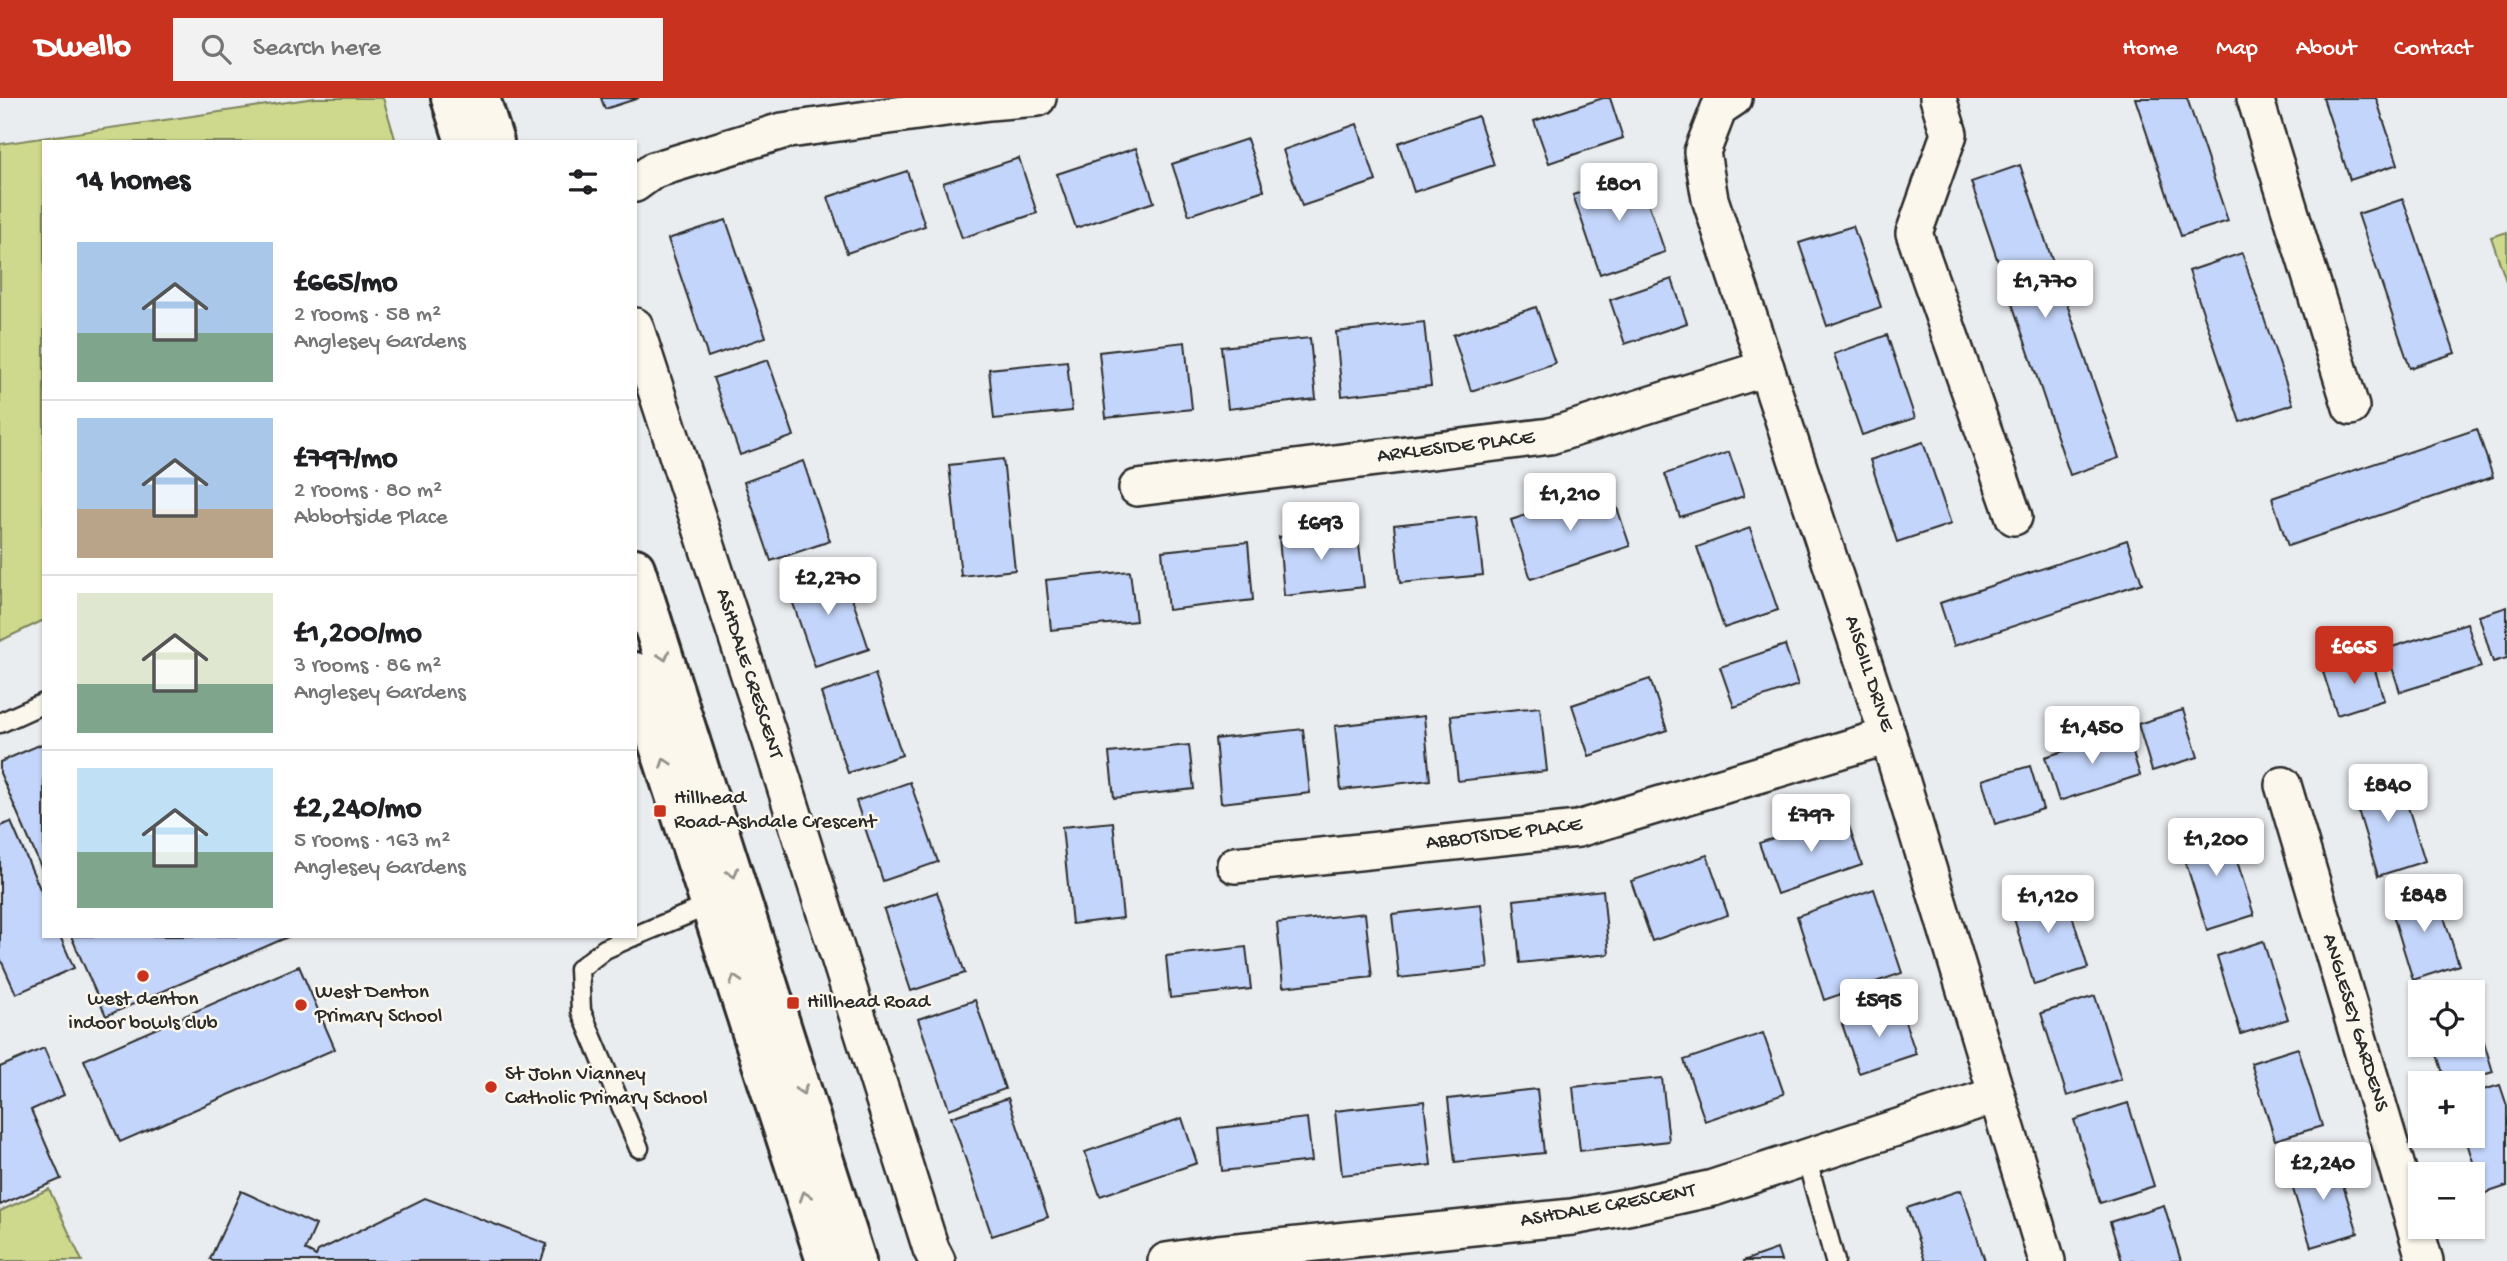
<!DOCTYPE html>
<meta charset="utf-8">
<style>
body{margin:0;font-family:"Gochi Hand",sans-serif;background:#f2f2f2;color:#202124;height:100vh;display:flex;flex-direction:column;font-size:26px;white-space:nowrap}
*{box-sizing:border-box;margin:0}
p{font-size:23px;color:#757577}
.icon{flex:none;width:38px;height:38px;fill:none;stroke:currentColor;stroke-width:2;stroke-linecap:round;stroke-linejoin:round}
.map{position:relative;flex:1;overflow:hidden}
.side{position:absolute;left:42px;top:42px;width:595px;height:798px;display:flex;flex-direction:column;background:#fff;border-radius:0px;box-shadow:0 2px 5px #0004}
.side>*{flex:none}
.tools{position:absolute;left:2408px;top:882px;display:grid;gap:14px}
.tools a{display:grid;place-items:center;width:77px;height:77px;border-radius:0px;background:#fff;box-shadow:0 2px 5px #0004;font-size:35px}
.price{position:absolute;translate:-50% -60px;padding:0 16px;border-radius:7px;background:#fff;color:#222;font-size:23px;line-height:46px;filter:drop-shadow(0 2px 4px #0008)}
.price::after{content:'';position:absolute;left:50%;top:42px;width:21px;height:16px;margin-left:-10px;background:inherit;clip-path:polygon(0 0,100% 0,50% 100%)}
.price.selected{background:#c8321e;color:#fff}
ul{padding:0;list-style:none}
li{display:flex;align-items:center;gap:21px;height:175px;padding:0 35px}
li+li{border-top:2px solid #e0e0e0}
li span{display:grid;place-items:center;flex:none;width:196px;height:140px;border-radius:0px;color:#555}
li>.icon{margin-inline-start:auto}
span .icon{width:84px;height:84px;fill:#fffc;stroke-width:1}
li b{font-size:30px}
h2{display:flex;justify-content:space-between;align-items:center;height:84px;padding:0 35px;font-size:30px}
header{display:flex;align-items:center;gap:42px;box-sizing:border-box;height:98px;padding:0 35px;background:#c8321e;color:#fff}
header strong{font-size:33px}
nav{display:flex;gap:38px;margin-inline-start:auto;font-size:24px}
.search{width:490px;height:63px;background:#f2f2f2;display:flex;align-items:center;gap:18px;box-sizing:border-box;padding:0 24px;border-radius:0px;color:#757577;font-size:26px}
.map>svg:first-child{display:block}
.green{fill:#ced98d;stroke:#7c825c;stroke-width:2}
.building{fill:#c3d5fb;stroke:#2b2b2b;stroke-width:2}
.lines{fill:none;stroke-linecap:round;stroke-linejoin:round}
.service-casing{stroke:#2b2b2b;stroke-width:23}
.minor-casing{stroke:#2b2b2b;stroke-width:40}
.tertiary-casing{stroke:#2b2b2b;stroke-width:44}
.service{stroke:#fbf7ec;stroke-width:18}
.minor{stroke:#fbf7ec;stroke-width:35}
.tertiary{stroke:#fbf7ec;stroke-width:38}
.oneway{stroke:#93918c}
.poi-dot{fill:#c8321e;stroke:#fbf7ec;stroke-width:2.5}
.labels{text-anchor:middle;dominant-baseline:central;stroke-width:5;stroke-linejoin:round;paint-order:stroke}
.street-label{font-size:21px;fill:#2b2b2b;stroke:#fbf7ec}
.poi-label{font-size:21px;fill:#2b2b2b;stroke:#fbf7ec;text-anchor:start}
</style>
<header>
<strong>Dwello</strong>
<div class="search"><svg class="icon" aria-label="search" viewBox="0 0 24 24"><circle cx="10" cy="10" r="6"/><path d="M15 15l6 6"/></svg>Search here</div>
<nav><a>Home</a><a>Map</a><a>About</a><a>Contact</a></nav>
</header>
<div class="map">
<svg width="2507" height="1163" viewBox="0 0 2507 1163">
<rect width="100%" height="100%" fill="#eaedf0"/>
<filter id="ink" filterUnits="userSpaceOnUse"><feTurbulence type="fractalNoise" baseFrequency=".0143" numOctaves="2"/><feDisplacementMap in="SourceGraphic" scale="14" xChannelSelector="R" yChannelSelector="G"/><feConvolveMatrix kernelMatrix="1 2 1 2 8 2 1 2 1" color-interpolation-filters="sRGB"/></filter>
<g filter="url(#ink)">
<g class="green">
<polygon points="315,0 383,0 396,44 44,44 44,522 0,543 0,46"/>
<polygon points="2507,134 2507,186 2491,139"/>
<polygon points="49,1091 82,1163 0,1163 0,1113"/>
</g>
<g class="building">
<polygon points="601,0 639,0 605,11"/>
<polygon points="1603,0 1610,0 1623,40 1549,65 1534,23"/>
<polygon points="2135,0 2187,0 2228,123 2181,138"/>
<polygon points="2323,0 2376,0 2398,66 2350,82"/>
<polygon points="1478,18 1494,67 1414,94 1398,45"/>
<polygon points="1357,26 1376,83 1302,108 1283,52"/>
<polygon points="1247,41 1264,92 1189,117 1172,66"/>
<polygon points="1136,50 1154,104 1076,130 1057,76"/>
<polygon points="1019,60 1037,115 962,140 943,85"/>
<polygon points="2020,67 2119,360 2070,377 1971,84"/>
<polygon points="907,73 925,128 847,155 828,99"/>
<polygon points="1638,75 1665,154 1600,176 1573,97"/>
<polygon points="2403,101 2455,255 2410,270 2358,116"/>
<polygon points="726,122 766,239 708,259 668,141"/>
<polygon points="1853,128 1881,209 1827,228 1799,145"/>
<polygon points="2242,155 2293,306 2240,324 2189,173"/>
<polygon points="1672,181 1687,225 1625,246 1610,202"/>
<polygon points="1536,209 1555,265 1471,293 1453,237"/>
<polygon points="1424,224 1431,288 1342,298 1336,234"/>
<polygon points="1887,237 1915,320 1862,337 1834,256"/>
<polygon points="1310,240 1316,301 1228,311 1221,249"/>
<polygon points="1185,244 1192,311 1106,320 1099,254"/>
<polygon points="768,262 794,338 740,357 713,280"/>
<polygon points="1067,263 1072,313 994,321 989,271"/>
<polygon points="2477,331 2493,379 2288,448 2272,400"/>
<polygon points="1923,344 1951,426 1897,444 1870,362"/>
<polygon points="1729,354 1744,398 1680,419 1665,376"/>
<polygon points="1003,361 1015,472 961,478 949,367"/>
<polygon points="803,363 830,443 771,463 744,384"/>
<polygon points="1610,389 1630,448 1531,481 1511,422"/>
<polygon points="1476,418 1483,477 1400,485 1394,427"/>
<polygon points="1357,430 1364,489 1284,498 1279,439"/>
<polygon points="1750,430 1778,512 1724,530 1697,449"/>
<polygon points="2127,442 2142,485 1954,548 1940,505"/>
<polygon points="1248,444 1253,502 1168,512 1162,453"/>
<polygon points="842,470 869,551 815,569 787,488"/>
<polygon points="1130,473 1136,523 1051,532 1046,482"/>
<polygon points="2507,509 2507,560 2493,564 2479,518"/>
<polygon points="2467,525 2481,569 2400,594 2386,551"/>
<polygon points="1785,547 1798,587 1734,609 1720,569"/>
<polygon points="2371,559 2384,602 2337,617 2323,574"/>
<polygon points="875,576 902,657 848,675 821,595"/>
<polygon points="1650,581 1667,632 1589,658 1572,607"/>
<polygon points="1540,609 1547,673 1458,683 1451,618"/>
<polygon points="2183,612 2198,659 2152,673 2138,626"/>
<polygon points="1424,618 1430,682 1341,692 1335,628"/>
<polygon points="1303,631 1310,695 1221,705 1215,641"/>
<polygon points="2126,633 2140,677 2059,703 2045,659"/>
<polygon points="44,645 44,776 0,675 0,664"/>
<polygon points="1189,647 1194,691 1114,700 1109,655"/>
<polygon points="2030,668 2043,711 1995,726 1982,682"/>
<polygon points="2397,674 2425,763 2378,778 2351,689"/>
<polygon points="910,684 938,764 883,783 856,703"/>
<polygon points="1845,716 1862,767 1777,796 1759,745"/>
<polygon points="11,724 44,800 44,838 60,838 74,870 16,896 0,860 0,728"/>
<polygon points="1113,724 1123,820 1072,826 1062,729"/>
<polygon points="2226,728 2254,817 2207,832 2179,743"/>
<polygon points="1707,757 1728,817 1652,843 1631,783"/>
<polygon points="2063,787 2088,870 2034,887 2009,804"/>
<polygon points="2435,790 2459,867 2413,882 2389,804"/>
<polygon points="1874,791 1902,875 1824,902 1797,818"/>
<polygon points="1603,792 1609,856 1520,865 1514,802"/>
<polygon points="937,794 965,875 911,893 884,812"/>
<polygon points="1481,806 1488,870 1399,880 1392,816"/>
<polygon points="1365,815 1372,879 1283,889 1277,825"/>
<polygon points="71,838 290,838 106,918"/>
<polygon points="2263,843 2288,921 2241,936 2217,858"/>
<polygon points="1246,849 1251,891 1170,900 1166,858"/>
<polygon points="299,868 335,951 120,1044 84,962"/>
<polygon points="2095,898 2121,981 2067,998 2041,915"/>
<polygon points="975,902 1005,991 949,1011 918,921"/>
<polygon points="1899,906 1916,956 1859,975 1842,926"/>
<polygon points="2473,907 2493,974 2456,985 2446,985 2434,947 2473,947"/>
<polygon points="1763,935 1784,996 1705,1023 1684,962"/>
<polygon points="44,950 64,997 31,1012 61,1081 0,1107 0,969"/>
<polygon points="2298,950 2322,1028 2275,1042 2251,965"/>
<polygon points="1662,980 1669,1043 1580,1053 1573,989"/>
<polygon points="2500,987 2507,1008 2507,1088 2483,1096 2465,1038 2473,1038 2473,995"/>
<polygon points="1537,991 1544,1055 1455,1064 1448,1001"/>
<polygon points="1008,1000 1048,1119 992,1138 951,1019"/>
<polygon points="1424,1003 1431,1067 1342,1077 1335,1013"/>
<polygon points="2128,1005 2154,1088 2100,1105 2074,1022"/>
<polygon points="1182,1020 1197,1065 1100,1098 1085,1054"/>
<polygon points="1307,1020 1312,1063 1222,1073 1218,1030"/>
<polygon points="2334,1058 2358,1135 2311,1149 2287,1072"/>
<polygon points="1961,1092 1985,1163 1925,1163 1907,1110"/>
<polygon points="241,1093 316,1127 305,1152 316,1158 318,1153 425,1100 547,1146 541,1163 213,1163 210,1161"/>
<polygon points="2164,1107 2181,1163 2122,1163 2110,1124"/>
<polygon points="1777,1151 1781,1163 1743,1163"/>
</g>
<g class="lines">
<defs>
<g id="service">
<polyline points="0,625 44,605"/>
<polyline points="634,838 605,851 579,871 581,913 639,1050"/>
<polyline points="635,838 710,807"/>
<polyline points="1806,1059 1835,1163"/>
</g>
<g id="minor">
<polyline points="1734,0 1719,10 1702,54 1710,101 1888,638 2047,1163"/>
<polyline points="1938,0 1949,36 1914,135 2014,419"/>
<polyline points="2255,0 2351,309"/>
<polyline points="635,86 654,72 782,33 989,4 1038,0"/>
<polyline points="635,228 770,641 931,1151 937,1163"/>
<polyline points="1137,390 1550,338 1766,270"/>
<polyline points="2283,687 2425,1163"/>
<polyline points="1235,767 1578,731 1888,638"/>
<polyline points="1166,1163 1218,1155 1572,1119 1632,1108 1713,1090 1996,997"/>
</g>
<g id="tertiary">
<polyline points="451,0 465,44"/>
<polyline points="480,0 494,44"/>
<polyline points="635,470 856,1163"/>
<polyline points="635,574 826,1163"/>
</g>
</defs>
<use href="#service" class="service-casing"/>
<use href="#minor" class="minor-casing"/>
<use href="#tertiary" class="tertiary-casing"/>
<use href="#service" class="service"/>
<use href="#minor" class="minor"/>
<use href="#tertiary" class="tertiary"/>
</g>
<defs><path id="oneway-chevron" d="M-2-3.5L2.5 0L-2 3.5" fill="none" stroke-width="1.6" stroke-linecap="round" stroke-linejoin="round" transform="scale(1.75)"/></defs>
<g class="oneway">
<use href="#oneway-chevron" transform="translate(664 558) rotate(72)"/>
<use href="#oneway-chevron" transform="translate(665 665) rotate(-108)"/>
<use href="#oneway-chevron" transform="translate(733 775) rotate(72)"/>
<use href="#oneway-chevron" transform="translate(735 882) rotate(-108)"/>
<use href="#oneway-chevron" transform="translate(802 992) rotate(72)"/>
<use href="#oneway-chevron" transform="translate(805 1098) rotate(-108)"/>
</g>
</g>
<g class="poi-dot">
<rect x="653" y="706" width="14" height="14" rx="3.5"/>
<circle cx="143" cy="878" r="7"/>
<rect x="786" y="898" width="14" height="14" rx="3.5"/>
<circle cx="301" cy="907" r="7"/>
<circle cx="491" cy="989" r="7"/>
</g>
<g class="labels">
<g class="street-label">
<text transform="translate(1456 350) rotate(-7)">ARKLESIDE PLACE</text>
<text transform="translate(748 576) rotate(72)">ASHDALE CRESCENT</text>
<text transform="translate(1868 576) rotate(72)">AISGILL DRIVE</text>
<text transform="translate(1504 737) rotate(-7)">ABBOTSIDE PLACE</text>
<text transform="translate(2354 925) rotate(73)">ANGLESEY GARDENS</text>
<text transform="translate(1608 1109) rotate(-10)">ASHDALE CRESCENT</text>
</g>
<g class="poi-label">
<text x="674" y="701">Hillhead<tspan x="674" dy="24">Road-Ashdale Crescent</tspan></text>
<text x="315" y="895">West Denton<tspan x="315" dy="24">Primary School</tspan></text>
<text x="143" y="902" text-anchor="middle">west denton<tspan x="143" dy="24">indoor bowls club</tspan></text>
<text x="807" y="905">Hillhead Road</text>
<text x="505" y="977">St John Vianney<tspan x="505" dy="24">Catholic Primary School</tspan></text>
</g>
</g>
</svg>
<div class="tools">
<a><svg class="icon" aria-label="locate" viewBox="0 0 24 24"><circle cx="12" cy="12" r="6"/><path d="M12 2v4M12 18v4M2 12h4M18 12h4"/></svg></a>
<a>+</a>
<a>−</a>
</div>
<b class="price" style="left:1619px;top:125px">£801</b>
<b class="price" style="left:2045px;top:222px">£1,770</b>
<b class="price" style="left:1570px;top:435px">£1,210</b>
<b class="price" style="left:1321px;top:464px">£693</b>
<b class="price" style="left:828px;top:519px">£2,270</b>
<b class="price selected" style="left:2354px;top:588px">£665</b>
<b class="price" style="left:2092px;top:668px">£1,450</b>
<b class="price" style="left:2388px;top:726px">£840</b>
<b class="price" style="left:1811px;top:756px">£797</b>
<b class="price" style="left:2216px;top:780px">£1,200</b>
<b class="price" style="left:2424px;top:836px">£848</b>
<b class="price" style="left:2048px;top:837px">£1,120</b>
<b class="price" style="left:1879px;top:941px">£595</b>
<b class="price" style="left:2323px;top:1104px">£2,240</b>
<section class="side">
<h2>14 homes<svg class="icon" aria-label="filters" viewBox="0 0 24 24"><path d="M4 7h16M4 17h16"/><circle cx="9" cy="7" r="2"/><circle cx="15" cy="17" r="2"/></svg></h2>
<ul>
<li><span style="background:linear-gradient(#a9c7e8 65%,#7fa58c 0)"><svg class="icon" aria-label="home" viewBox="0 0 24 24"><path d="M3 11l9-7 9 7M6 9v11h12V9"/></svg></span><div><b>£665/mo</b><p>2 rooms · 58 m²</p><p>Anglesey Gardens</p></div></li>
<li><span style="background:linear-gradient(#a9c7e8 65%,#b9a48a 0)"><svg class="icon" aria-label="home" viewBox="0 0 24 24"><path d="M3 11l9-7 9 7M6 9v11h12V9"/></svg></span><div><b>£797/mo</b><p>2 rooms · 80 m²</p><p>Abbotside Place</p></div></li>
<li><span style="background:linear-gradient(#dfe7d0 65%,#7fa58c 0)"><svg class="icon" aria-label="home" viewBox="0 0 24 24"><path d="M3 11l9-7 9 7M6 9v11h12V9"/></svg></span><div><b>£1,200/mo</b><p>3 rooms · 86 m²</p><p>Anglesey Gardens</p></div></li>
<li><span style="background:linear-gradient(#bfe0f5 60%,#7fa58c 0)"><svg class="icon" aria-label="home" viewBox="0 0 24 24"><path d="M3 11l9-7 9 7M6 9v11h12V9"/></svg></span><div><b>£2,240/mo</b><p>5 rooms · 163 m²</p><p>Anglesey Gardens</p></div></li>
</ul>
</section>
</div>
